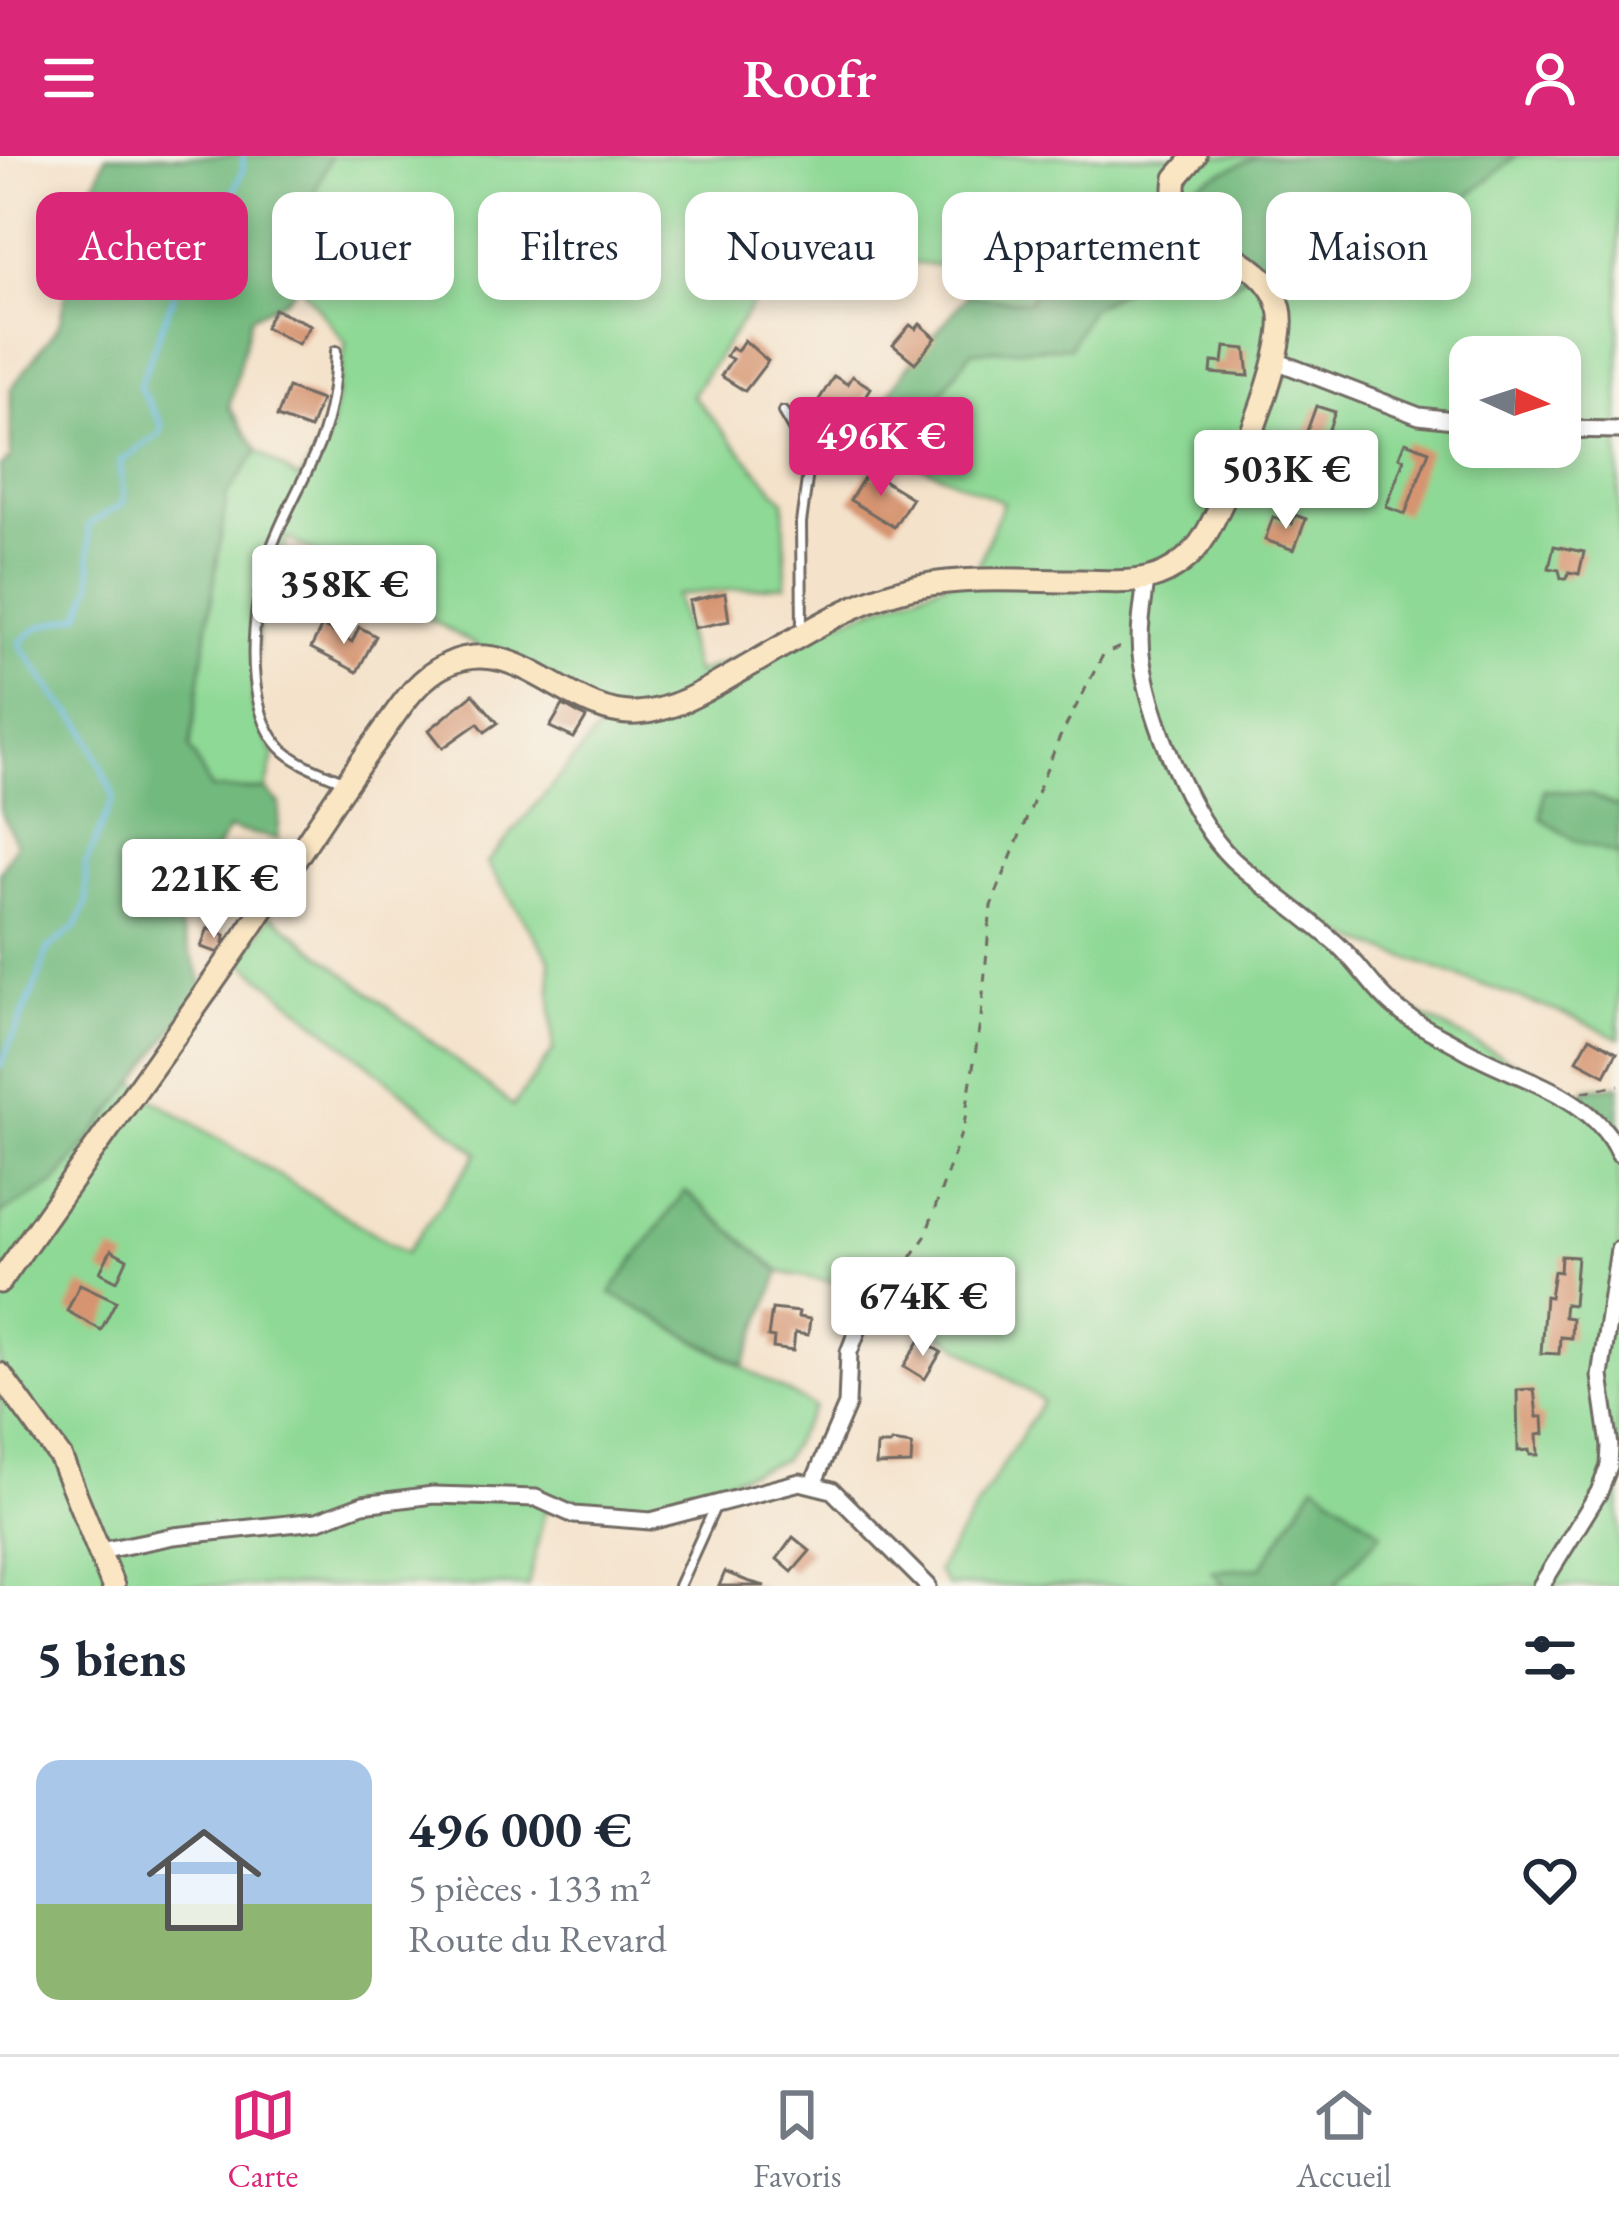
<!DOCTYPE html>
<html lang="fr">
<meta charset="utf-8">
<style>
body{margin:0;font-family:"EB Garamond",serif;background:#f2f2f3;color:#1f2937;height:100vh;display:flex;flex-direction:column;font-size:45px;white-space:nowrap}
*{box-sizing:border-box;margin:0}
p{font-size:39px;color:#747a83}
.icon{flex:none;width:66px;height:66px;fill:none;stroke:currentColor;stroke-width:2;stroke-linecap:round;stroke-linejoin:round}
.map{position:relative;height:1430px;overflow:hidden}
.drawer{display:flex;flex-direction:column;background:#fff;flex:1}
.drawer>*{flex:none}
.hud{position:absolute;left:36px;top:36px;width:1548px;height:108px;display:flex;gap:24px}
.needle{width:78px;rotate:93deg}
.tools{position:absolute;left:1449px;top:180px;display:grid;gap:24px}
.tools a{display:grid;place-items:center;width:132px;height:132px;border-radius:24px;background:#fff;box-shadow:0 6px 18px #0003;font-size:60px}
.price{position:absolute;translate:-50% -102px;padding:0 27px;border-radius:12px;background:#fff;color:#222;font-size:39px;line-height:78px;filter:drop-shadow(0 3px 6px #0008)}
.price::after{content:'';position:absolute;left:50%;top:72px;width:36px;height:27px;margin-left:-18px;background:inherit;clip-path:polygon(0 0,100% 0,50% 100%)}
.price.active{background:#db2777;color:#fff}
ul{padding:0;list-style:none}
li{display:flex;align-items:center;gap:36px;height:300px;padding:0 36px}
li+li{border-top:3px solid #e0e1e3}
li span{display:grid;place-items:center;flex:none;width:336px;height:240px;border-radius:24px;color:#555}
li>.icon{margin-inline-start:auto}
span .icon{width:144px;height:144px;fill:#fffc;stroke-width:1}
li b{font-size:51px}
h2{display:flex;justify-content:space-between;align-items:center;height:144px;padding:0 36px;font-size:51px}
.tag{padding:0 42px;border-radius:24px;background:#fff;box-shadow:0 6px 18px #0003;font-size:42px;line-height:108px}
.tag.active{background:#db2777;color:#fff}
header{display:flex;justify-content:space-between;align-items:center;height:156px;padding:0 36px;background:#db2777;color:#fff;font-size:54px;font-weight:600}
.tabs{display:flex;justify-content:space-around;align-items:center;height:168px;border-top:3px solid #e0e1e3;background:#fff;font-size:33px;color:#747a83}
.tabs a{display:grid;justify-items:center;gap:6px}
.tabs .active{color:#db2777}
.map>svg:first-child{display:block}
.green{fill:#8ed995;stroke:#5c8260;stroke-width:3;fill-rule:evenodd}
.forest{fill:#72b97e;stroke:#4e7254;stroke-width:3}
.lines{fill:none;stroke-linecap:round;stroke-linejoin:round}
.stream{stroke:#6fbbe9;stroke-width:4.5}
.building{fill:#d69471}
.lane-casing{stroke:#716b63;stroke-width:14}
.street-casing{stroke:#716b63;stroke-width:21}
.secondary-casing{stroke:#716b63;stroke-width:27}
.path{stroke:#716b63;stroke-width:3;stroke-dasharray:9 9;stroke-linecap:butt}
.lane{stroke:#fff;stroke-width:8}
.street{stroke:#fff;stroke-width:15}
.secondary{stroke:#fbe6c4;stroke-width:21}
</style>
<header><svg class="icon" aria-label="menu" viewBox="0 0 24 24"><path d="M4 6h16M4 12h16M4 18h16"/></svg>Roofr<svg class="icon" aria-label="person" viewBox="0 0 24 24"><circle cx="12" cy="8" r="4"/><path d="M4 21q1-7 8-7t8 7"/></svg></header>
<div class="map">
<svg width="1619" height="1430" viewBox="0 0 1619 1430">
<rect width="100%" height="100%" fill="#f7f3e8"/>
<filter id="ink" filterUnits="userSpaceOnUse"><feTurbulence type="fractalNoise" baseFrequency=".00833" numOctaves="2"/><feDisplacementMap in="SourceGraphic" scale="24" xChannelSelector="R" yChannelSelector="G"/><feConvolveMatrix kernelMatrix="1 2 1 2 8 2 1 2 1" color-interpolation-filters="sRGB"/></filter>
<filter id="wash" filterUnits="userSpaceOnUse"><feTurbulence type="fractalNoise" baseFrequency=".004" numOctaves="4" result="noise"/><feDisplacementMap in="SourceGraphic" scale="48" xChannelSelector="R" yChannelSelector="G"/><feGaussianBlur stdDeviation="2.7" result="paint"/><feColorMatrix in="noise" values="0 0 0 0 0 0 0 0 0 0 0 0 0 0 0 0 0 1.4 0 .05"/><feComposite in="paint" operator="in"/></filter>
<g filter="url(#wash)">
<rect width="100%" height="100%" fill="#f4e2ca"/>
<path class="green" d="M331 0H1258L1162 44 1153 30 1118 72 1052 97 1029 146 967 140 951 110 848 103 761 136 692 239 784 345 786 429 676 439 695 518 976 415 1003 346 879 291 914 249 935 245 972 195 1069 191 1089 153 1192 94 1232 130 1311 69 1437 67 1516 0H1619V651L1588 638 1545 634 1541 662 1573 684 1619 699V882L1572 861 1335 776 1403 850 1580 940 1619 982V1430H1338L1337 1426 1262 1412 1214 1417 1225 1430H947L937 1415 1043 1245 873 1134 780 1116 685 1035 611 1137 814 1251 783 1304 647 1352 545 1354 528 1430H0V1058L55 1027 136 925 150 941 406 1097 478 997 241 805 271 759 513 950 553 895 550 803 487 707 607 564 288 382 261 453 252 547 274 600 266 634H211L190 592 227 338 258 295 299 324 330 275 346 187 277 101 280 72 310 46ZM1470 201H1560V291H1470Z"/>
<g class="forest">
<polygon points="106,0 331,0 310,46 280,72 277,101 298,130 286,143 251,161 229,251 258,295 227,338 190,592 211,633 266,634 280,648 278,683 229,673 210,703 210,745 176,762 204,830 136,925 55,1027 0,1058 0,716 16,688 0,653 0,310 11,302 11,233 59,169 85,52"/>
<polygon points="1258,0 1516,0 1437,67 1312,69 1231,130 1191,94 1090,153 1070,191 972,195 935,245 914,249 879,291 859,282 905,214 967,140 1029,146 1052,97 1118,72 1154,29 1163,43"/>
<polygon points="1544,634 1588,638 1619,651 1619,699 1573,684 1541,662"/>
<polygon points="1619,929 1619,982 1581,940 1586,933"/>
<polygon points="685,1035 780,1116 744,1209 610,1137"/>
<polygon points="1315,1327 1382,1377 1337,1426 1338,1430 1225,1430 1212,1415 1262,1411"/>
</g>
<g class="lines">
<polyline class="stream" points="0,910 38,824 48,793 76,771 87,747 85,710 114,641 84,571 56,541 19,487 39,471 80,459 92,429 88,369 124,347 120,305 160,278 162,269 139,231 174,139 180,76 204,60 226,54 243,13 243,0"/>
</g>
<g id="blocks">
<g class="building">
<polygon points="274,153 311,169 298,188 265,171"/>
<polygon points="920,168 936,182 915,207 893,189 910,169 916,173"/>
<polygon points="744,184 768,205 745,235 721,220 732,203 726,200 731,192 737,195"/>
<polygon points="1225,191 1246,193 1249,220 1211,217 1212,206 1223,207"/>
<polygon points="834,220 847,228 852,220 871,232 861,248 867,251 856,270 850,267 837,286 805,266"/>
<polygon points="288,232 321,244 310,273 277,261"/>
<polygon points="1316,250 1335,256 1325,284 1306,278"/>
<polygon points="1405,286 1429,295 1405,358 1386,351 1404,303 1399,301"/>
<polygon points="868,315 912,342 894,371 850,344"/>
<polygon points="1295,359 1306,363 1294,394 1265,384 1273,361 1292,368"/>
<polygon points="1554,390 1584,396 1579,418 1569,416 1567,422 1561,422 1559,414 1549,412"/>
<polygon points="725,437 729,465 694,472 689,445"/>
<polygon points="322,470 352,486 359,471 376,480 357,516 311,492"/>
<polygon points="473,538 498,567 485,576 478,567 443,592 429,574"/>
<polygon points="563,549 586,562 574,582 550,571"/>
<polygon points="208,772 225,779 222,798 201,791"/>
<polygon points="1590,881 1617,896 1605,919 1577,904"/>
<polygon points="111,1094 127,1103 117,1125 100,1116"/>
<polygon points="1561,1100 1577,1101 1573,1149 1565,1148 1564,1156 1564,1161 1572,1162 1571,1182 1560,1181 1559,1198 1541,1197 1545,1140 1550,1141 1554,1115 1560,1116"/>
<polygon points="80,1128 116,1145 101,1174 67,1155"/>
<polygon points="772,1153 799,1156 798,1161 810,1163 808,1179 795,1177 793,1195 773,1192 774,1182 768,1181"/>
<polygon points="920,1184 941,1196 925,1223 904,1210"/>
<polygon points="1534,1233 1537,1261 1543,1261 1544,1278 1537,1279 1538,1299 1530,1299 1529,1294 1518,1295 1517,1234"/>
<polygon points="891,1286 912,1289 911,1308 876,1309 877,1289 890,1289"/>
<polygon points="793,1381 810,1395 792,1416 777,1403"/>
<polygon points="725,1416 747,1425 765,1430 719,1430"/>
</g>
</g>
</g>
<g filter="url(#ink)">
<use href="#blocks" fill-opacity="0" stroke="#716b63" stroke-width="3"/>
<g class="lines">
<defs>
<g id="lane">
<path d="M336 195C335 226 331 256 320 286 308 317 290 347 277 378 253 431 238 545 280 591 296 608 325 617 345 626"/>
<polyline points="783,256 810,302 801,367 802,474"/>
<polyline points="679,1430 715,1351"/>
</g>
<g id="street">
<polyline points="1276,205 1419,260 1470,266"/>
<polyline points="1560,273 1619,274"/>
<path d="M1146 424C1143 451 1137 479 1142 506 1152 565 1189 661 1232 703 1266 734 1305 759 1339 790 1361 810 1377 839 1401 856 1420 871 1444 881 1464 893 1518 924 1592 937 1619 998"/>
<polyline points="813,1328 847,1249 849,1196 865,1155"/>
<polyline points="100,1395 174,1380 317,1365 363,1348 433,1339 536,1342 574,1359 651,1365 800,1326 832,1334 928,1430"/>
<polyline points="1541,1430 1599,1336 1609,1310 1610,1290 1600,1220 1619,1093"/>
</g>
<g id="secondary">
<path d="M0 1126C77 1016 157 907 233 797 281 728 324 656 374 588 395 560 414 523 448 508 517 476 570 561 637 557 673 555 707 534 738 516 795 484 855 442 919 430 972 420 1027 425 1080 425 1103 425 1128 428 1150 422 1173 416 1193 400 1205 380 1228 340 1291 195 1280 153 1264 86 1163 100 1176 22L1195 0"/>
<polyline points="0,1218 61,1302 113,1430"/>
</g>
</defs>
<use href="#lane" class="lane-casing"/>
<use href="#street" class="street-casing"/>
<use href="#secondary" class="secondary-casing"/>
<g class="path">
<polyline points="1583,936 1619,929"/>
<polyline points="875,1141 899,1119 925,1081 964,969 981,861 991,750 1059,583 1103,499 1124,489"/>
</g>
<use href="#lane" class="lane"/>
<use href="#street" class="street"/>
<use href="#secondary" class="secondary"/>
</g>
</g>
</svg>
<div class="tools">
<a><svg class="needle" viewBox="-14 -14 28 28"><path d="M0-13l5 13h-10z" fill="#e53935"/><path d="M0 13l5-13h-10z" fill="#747a83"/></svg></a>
</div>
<b class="price active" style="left:881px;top:343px">496K €</b>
<b class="price" style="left:1286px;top:376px">503K €</b>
<b class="price" style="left:344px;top:491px">358K €</b>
<b class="price" style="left:214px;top:785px">221K €</b>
<b class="price" style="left:923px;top:1203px">674K €</b>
<div class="hud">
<a class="tag active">Acheter</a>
<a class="tag">Louer</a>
<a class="tag">Filtres</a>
<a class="tag">Nouveau</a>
<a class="tag">Appartement</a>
<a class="tag">Maison</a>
</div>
</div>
<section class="drawer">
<h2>5 biens<svg class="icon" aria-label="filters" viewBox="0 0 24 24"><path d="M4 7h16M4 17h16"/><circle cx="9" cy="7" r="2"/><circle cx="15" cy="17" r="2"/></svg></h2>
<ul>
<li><span style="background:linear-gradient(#a9c7e8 60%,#8fb573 0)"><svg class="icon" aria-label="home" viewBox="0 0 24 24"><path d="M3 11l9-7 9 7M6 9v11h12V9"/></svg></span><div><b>496 000 €</b><p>5 pièces · 133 m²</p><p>Route du Revard</p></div><svg class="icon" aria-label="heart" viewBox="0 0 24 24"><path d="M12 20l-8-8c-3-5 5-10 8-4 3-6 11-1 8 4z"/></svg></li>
</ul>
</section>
<nav class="tabs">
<a class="active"><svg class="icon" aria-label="map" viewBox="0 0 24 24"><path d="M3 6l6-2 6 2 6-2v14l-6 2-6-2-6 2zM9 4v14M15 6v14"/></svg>Carte</a>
<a><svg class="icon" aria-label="saved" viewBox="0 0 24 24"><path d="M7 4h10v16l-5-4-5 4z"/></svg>Favoris</a>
<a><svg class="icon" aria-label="home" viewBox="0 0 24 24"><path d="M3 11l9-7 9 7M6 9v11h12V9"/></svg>Accueil</a>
</nav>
